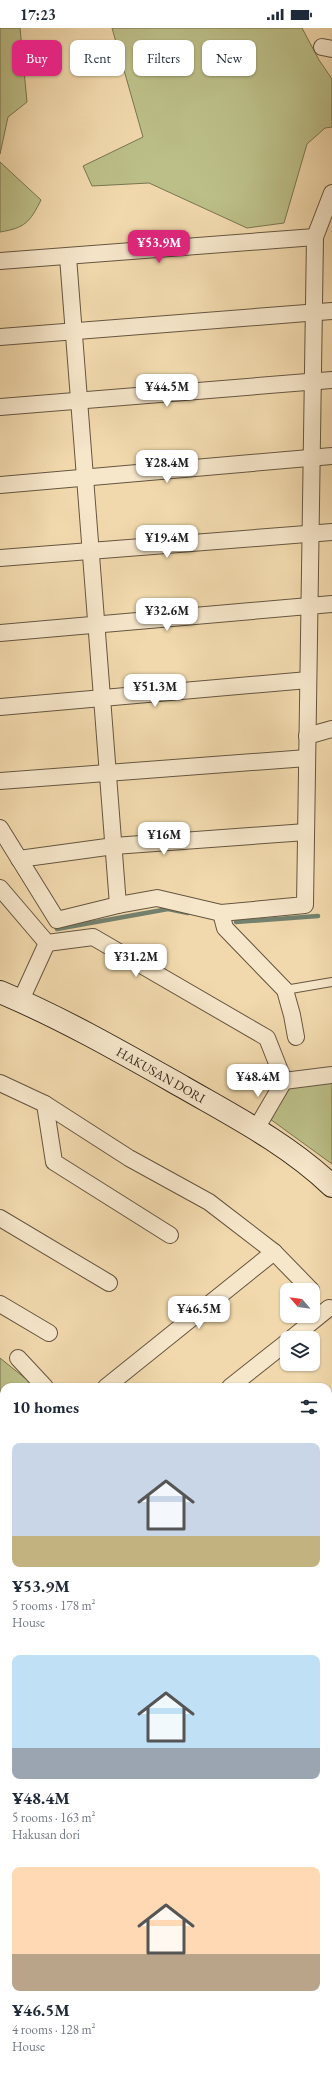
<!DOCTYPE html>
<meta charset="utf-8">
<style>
body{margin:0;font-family:"EB Garamond",serif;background:#f2f2f3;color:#1f2937;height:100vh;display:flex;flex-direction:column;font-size:15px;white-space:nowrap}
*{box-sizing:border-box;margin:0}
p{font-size:13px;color:#747a83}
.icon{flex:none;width:22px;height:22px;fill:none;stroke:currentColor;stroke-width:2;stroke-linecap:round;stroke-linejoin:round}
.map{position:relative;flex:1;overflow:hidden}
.sheet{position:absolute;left:0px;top:1355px;width:332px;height:692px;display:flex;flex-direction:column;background:#fff;border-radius:12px 12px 0 0;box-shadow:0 1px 3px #0004}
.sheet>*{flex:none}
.top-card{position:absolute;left:12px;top:12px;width:308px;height:36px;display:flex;gap:8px}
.needle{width:26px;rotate:298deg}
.buttons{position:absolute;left:280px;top:1255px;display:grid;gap:8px}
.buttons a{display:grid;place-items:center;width:40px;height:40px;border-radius:8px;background:#fff;box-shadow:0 1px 3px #0004;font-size:20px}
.price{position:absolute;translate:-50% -34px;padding:0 9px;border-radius:8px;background:#fff;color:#222;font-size:13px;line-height:26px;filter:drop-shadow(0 1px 2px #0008)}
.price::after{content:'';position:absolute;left:50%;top:24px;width:12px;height:9px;margin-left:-6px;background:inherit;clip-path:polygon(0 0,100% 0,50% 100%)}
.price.active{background:#db2777;color:#fff}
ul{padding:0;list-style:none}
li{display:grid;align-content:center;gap:8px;height:212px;padding:0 12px}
li span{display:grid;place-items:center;height:124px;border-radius:8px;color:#555}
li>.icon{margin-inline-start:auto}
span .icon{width:72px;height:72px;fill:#fffc;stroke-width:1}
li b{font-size:17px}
h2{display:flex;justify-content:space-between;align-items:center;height:48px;padding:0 12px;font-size:17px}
.pill{padding:0 14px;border-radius:8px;background:#fff;box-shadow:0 1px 3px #0004;font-size:14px;line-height:36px}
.pill.active{background:#db2777;color:#fff}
.status{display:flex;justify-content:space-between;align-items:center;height:28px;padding:0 20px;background:#fff;direction:ltr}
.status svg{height:11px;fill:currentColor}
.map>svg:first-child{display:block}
.green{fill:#bcbf88;stroke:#7a7552}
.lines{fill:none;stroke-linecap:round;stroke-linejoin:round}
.stream{stroke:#73816e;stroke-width:4.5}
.building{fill:#e9a088;stroke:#382b1b}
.lane-casing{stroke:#665640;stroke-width:10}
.street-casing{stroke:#665640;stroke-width:18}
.secondary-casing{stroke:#382b1b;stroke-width:24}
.lane{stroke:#f6e6ca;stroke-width:8}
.street{stroke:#f6e6ca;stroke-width:16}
.secondary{stroke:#f6e6ca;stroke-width:22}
.labels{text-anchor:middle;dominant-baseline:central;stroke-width:3;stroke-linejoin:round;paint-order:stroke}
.street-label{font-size:13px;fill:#382b1b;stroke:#f6e6ca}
</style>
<div class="status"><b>17:23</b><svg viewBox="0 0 49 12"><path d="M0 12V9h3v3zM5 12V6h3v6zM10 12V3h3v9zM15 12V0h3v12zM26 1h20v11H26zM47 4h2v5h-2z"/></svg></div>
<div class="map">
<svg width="332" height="2047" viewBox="0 0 332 2047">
<rect width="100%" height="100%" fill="#f1d9ad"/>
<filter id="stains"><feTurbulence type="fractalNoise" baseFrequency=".005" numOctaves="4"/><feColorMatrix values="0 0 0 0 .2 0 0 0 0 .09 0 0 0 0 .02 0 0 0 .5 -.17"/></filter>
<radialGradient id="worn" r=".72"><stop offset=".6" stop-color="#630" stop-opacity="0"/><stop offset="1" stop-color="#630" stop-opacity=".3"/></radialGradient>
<g class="green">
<polygon points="0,0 20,0 27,74 8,89 0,126"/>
<polygon points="112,0 302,0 319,32 332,51 332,99 325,100 307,116 284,195 247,200 149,155 92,158 83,138 143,109"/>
<path d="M0 134 41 172C30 194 25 200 0 204Z"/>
<polygon points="332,1052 332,1136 270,1091 286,1058"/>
<polygon points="0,1330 36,1359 4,1359 4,1417 0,1418"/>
</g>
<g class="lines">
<g class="stream">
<polyline points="236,894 318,888"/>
<polyline points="57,901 168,881 188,885"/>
</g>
</g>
<g class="building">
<polygon points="328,1745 332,1747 329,1765 328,1765"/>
<polygon points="332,1771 332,1796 328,1795"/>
<polygon points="328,1804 332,1805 332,1829 328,1828"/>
<polygon points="1,1834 4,1835 4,1859 0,1858"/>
<polygon points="328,1834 332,1836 332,1859 328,1858"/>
<polygon points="0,1864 4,1865 4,1885 0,1885"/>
<polygon points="328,1868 332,1869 332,1892 328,1892"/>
<polygon points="0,1892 4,1893 4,1918 0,1916"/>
<rect x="328" y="1899" width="2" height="24"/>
<polygon points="0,1922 4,1928 4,1947 0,1949"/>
<polygon points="4,1971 4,1988 0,1978 0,1972"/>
<polygon points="79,2043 108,2043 103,2047 77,2047 76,2046"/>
<polygon points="123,2043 143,2043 147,2045 147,2047 122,2047"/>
<polygon points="175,2043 200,2043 199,2047 174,2047"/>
<polygon points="209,2043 228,2043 227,2047 208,2047"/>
<polygon points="251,2043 275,2043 273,2047 250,2047"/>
<polygon points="284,2043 300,2045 299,2047 284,2047"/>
</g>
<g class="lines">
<defs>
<polyline id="lane" points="285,962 332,954"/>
<g id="street">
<polyline points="322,19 332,21"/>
<polyline points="68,229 118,877"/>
<polyline points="0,233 315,209"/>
<polyline points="0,309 332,283"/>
<polyline points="0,379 332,352"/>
<polyline points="0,457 332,428"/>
<polyline points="0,530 332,504"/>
<polyline points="0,605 332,576"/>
<polyline points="0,679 308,652"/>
<polyline points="307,708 332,701"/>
<polyline points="0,753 307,730"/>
<polyline points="0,800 57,892 118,877 157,870 221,885 305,877 315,209 332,165"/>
<polyline points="19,831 114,818 306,804"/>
<polyline points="0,860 47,915 93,909 267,1010 284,1053"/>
<polyline points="221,885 225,900 285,962 292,987 296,1009"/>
<polyline points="21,972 47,915"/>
<polyline points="284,1053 332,1047"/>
<polyline points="0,1055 45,1076 129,1130 209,1174 274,1224 311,1262"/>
<polyline points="45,1076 54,1134 170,1207"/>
<polyline points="256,1101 284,1053"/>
<polyline points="0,1190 109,1255"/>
<polyline points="0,1276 49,1305"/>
<polyline points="292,1310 329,1280"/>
<polyline points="18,1330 45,1359"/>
<polyline points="106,1359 274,1224"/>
<polyline points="230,1359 287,1314"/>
<polyline points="328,1387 332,1384"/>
<polyline points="0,1573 4,1574"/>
<polyline points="328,1618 332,1601"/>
<polyline points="0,1959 4,1957"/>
<polyline points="0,1992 4,2002"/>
<polyline points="328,2014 332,1992"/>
<polyline points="19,2043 21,2047"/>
<polyline points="43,2047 52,2043"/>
<polyline points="168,2047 168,2043"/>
<polyline points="245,2047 246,2043"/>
<polyline points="322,2047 323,2043"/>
</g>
<g id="secondary">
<path id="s1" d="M0 964C64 991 123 1025 183 1059 235 1089 288 1116 332 1158"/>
</g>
</defs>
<use href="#lane" class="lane-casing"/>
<use href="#street" class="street-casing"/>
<use href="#secondary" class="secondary-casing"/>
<use href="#lane" class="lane"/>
<use href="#street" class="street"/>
<use href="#secondary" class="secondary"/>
</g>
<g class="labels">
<g class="street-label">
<text stroke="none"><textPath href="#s1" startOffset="181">HAKUSAN DORI</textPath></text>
</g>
</g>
<rect width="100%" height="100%" filter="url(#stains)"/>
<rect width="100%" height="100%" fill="url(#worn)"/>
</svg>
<div class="buttons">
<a><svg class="needle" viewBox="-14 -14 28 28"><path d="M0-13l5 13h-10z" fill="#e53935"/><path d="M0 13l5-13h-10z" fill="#747a83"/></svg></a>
<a><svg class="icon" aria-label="layers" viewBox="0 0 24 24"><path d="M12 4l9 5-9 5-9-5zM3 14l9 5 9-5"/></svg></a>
</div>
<b class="price active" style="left:159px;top:236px">¥53.9M</b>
<b class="price" style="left:167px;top:380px">¥44.5M</b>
<b class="price" style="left:167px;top:456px">¥28.4M</b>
<b class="price" style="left:167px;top:531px">¥19.4M</b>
<b class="price" style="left:167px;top:604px">¥32.6M</b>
<b class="price" style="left:155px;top:680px">¥51.3M</b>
<b class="price" style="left:164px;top:828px">¥16M</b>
<b class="price" style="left:136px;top:950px">¥31.2M</b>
<b class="price" style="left:258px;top:1070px">¥48.4M</b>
<b class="price" style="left:199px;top:1302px">¥46.5M</b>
<div class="top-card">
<a class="pill active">Buy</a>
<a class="pill">Rent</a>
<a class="pill">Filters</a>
<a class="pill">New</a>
</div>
<section class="sheet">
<h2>10 homes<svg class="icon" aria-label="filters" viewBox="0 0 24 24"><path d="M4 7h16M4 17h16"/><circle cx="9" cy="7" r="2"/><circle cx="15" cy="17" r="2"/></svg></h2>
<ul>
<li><span style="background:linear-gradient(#c9d6e8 75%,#c2b280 0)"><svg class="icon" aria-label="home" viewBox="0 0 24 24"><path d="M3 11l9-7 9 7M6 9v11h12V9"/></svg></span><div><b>¥53.9M</b><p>5 rooms · 178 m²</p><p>House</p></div></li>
<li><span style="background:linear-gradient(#bfe0f5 75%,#9aa5b1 0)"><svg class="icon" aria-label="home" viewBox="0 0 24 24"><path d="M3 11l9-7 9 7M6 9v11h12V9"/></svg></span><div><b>¥48.4M</b><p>5 rooms · 163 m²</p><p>Hakusan dori</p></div></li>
<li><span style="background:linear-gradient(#ffd9b3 70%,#b9a48a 0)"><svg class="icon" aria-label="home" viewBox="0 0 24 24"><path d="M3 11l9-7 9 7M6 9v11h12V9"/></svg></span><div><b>¥46.5M</b><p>4 rooms · 128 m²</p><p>House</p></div></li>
</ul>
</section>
</div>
